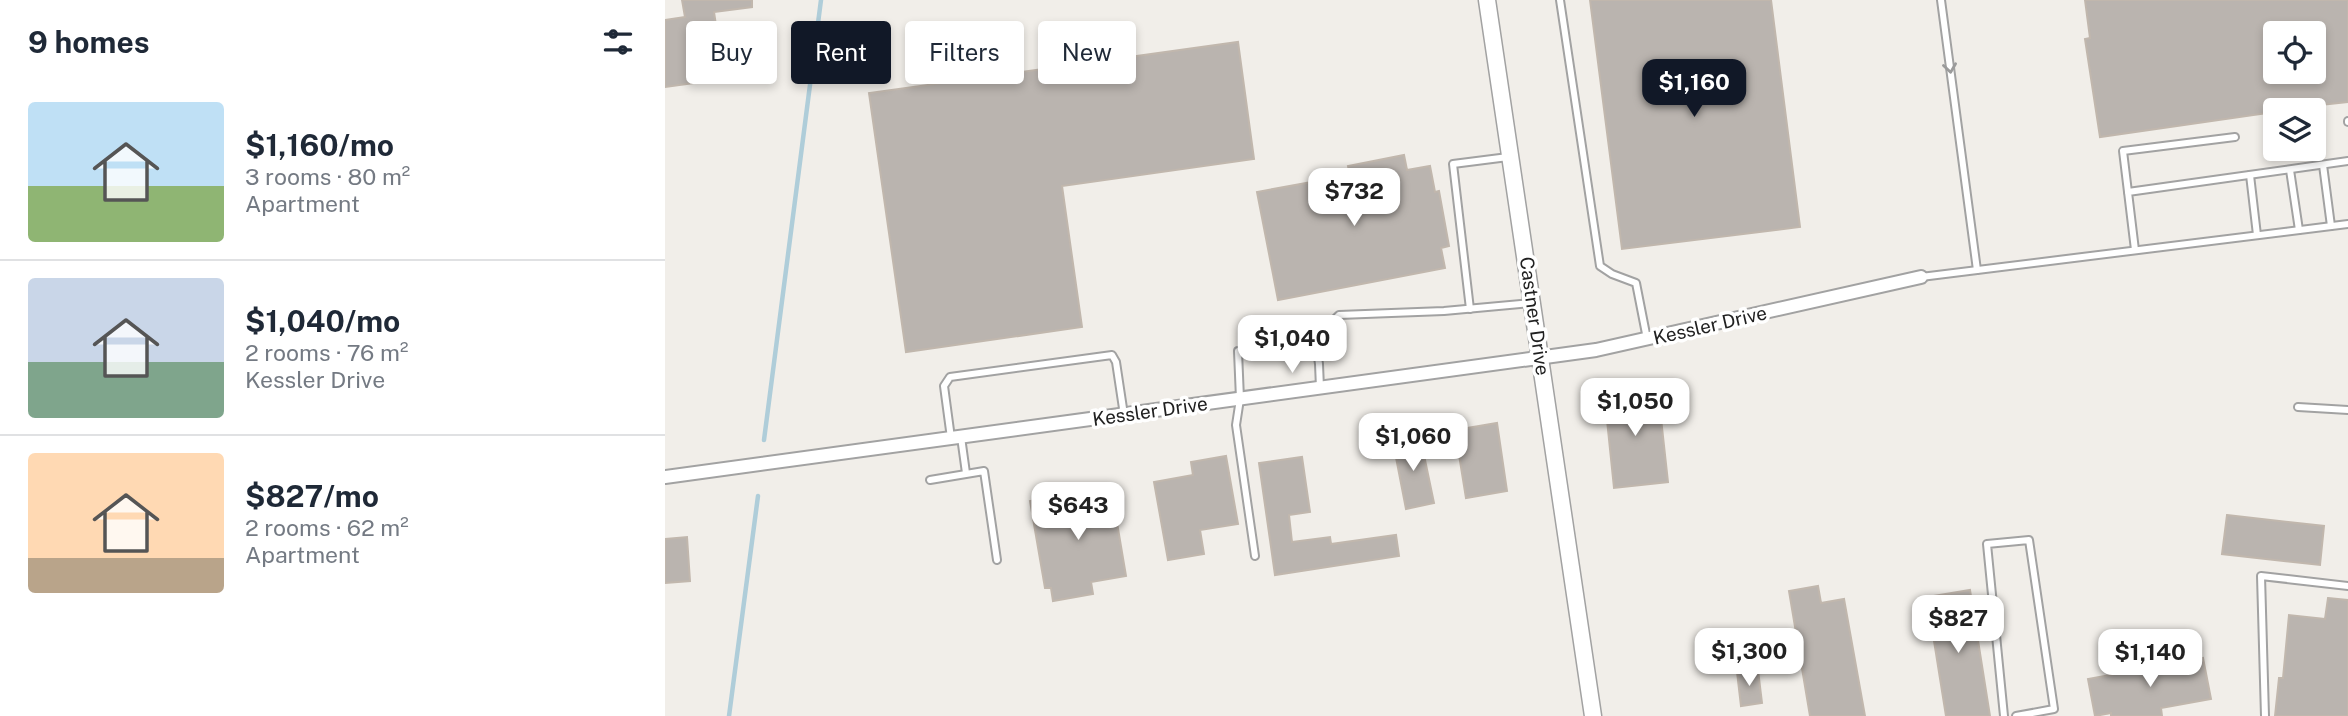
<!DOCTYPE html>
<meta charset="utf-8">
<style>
body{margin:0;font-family:"Public Sans",sans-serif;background:#f2f2f3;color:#1f2937;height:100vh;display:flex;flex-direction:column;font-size:26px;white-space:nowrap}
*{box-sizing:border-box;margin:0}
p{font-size:23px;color:#747a83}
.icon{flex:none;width:38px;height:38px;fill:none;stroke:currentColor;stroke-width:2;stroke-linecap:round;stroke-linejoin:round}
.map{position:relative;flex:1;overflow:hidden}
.details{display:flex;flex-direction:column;background:#fff;width:665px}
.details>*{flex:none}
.banner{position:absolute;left:21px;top:21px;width:665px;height:63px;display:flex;gap:14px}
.fabs{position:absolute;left:1598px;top:21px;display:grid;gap:14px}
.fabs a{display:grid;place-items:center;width:63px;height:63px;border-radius:7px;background:#fff;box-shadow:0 4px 10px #0003;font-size:35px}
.price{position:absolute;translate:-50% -60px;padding:0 16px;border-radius:14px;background:#fff;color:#222;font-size:23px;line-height:46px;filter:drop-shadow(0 2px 4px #0008)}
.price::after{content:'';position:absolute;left:50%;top:42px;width:21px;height:16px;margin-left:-10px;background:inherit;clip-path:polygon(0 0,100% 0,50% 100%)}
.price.on{background:#111827;color:#fff}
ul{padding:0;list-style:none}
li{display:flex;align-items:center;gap:21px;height:175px;padding:0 28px}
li+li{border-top:2px solid #e0e1e3}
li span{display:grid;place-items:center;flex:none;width:196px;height:140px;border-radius:7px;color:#555}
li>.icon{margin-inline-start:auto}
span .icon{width:84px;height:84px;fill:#fffc;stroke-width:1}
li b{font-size:30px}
h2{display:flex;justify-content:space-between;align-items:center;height:84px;padding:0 28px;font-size:30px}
.tag{padding:0 24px;border-radius:7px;background:#fff;box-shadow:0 4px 10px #0003;font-size:24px;line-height:63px}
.tag.on{background:#111827;color:#fff}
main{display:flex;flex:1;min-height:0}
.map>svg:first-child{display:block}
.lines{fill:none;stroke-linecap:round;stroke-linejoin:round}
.stream{stroke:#afcdd9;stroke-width:4.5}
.building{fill:#bab4af;stroke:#c1b7ad;stroke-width:2;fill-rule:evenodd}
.service-casing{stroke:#a2a2a2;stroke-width:10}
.minor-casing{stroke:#a2a2a2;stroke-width:16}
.tertiary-casing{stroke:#a2a2a2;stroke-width:19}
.service{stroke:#fff;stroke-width:6}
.minor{stroke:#fff;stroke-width:12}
.tertiary{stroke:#fff;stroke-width:16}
.oneway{stroke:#9b9b9b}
.labels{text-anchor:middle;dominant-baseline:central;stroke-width:7;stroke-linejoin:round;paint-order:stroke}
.street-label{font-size:19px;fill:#212121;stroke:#fff}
</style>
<main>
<section class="details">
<h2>9 homes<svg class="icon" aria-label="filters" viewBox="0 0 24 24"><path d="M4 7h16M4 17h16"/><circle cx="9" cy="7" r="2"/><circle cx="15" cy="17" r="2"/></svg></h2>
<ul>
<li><span style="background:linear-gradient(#bfe0f5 60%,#8fb573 0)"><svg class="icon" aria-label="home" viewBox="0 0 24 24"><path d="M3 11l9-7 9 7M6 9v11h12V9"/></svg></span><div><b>$1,160/mo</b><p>3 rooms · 80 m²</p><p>Apartment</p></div></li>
<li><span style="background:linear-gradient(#c9d6e8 60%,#7fa58c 0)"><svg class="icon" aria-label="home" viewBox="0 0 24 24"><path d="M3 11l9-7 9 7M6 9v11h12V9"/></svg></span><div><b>$1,040/mo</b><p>2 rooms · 76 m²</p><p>Kessler Drive</p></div></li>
<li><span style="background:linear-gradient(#ffd9b3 75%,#b9a48a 0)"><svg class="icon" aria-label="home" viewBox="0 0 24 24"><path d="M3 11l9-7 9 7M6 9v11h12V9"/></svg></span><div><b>$827/mo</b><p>2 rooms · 62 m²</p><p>Apartment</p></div></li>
</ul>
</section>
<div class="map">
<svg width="1683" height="716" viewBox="0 0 1683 716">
<rect width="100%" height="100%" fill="#f1eee9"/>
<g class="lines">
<g class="stream">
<polyline points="99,440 156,0"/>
<polyline points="64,716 93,496"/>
</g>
</g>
<g class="building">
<polygon points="17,0 87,0 87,7 49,12 59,79 0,87 0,20 20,17"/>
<polygon points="925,0 1106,0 1135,227 957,249"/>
<path d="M1420 0H1683V102L1610 110V112L1435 137 1420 39 1425 38ZM1610 33H1648V72H1610Z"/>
<polygon points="573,42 589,159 397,186 417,327 241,352 204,93"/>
<polygon points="739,155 742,170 765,166 770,192 774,191 784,246 776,248 780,268 613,300 592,192 685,175 683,166"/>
<polygon points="981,386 983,401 994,400 1003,482 949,488 939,391"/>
<polygon points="832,423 842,491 801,498 790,430"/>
<polygon points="755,436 769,503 741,509 728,442"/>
<polygon points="561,456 573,524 535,530 539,554 503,560 489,482 528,475 526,462"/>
<polygon points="637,457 645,512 624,515 627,542 665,537 666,544 731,535 734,556 610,575 594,463"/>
<polygon points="446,487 461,576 426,582 428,594 388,601 386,588 380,588 365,501"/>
<polygon points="1562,515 1659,526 1655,565 1557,554"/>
<polygon points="22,537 25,581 0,583 0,539"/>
<polygon points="1153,586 1156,603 1179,599 1200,716 1145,716 1124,591"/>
<polygon points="1305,590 1325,716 1281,716 1262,597"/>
<polygon points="1663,598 1683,600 1683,716 1610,716 1614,678 1618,678 1624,615 1660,619"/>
<polygon points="1538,658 1546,699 1496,708 1497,716 1446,716 1446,713 1430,716 1423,679"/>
<polygon points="1093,670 1097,703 1076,706 1072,672"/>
</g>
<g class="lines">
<defs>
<g id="service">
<polyline points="895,0 935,266 947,274 971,283 982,339"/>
<polyline points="1276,0 1312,270"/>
<polyline points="1683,122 1683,121"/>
<polyline points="1658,165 1666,226"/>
<polyline points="1625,170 1634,230"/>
<polyline points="1585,175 1592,235"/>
<polyline points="1463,192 1458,151 1570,137"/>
<polyline points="1470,250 1463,192 1683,161"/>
<polyline points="1256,277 1683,224"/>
<polyline points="805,309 788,164 843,157"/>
<polyline points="651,344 662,327 674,315 779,311 866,303"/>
<polyline points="1633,407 1683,410"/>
<polyline points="296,437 301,473"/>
<polyline points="286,438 279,386 285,377 447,355 451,362 459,415"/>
<polyline points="265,480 319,471 332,560"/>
<polyline points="590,556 571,425 575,399 573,351 623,344 651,344 654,364 655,388"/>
<polyline points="1339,716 1322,544 1364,540 1389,709 1351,716"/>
<polyline points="1600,716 1596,576 1683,586"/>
</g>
<polyline id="minor" points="0,477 931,350 1256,277"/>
<polyline id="tertiary" points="822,0 928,716"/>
</defs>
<use href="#service" class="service-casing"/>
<use href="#minor" class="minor-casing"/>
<use href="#tertiary" class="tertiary-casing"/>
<use href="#service" class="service"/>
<use href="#minor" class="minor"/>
<use href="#tertiary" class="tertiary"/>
</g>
<defs><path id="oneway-chevron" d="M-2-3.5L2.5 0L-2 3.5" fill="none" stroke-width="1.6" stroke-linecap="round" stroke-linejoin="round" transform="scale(1.75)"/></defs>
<use class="oneway" href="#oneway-chevron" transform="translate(1285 68) rotate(82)"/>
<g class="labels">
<g class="street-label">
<text transform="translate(870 316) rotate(82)">Castner Drive</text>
<text transform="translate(1045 325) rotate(-13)">Kessler Drive</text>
<text transform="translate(485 411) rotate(-8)">Kessler Drive</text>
</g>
</g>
</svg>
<div class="fabs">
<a><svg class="icon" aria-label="locate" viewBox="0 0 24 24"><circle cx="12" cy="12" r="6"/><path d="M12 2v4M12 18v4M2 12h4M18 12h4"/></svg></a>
<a><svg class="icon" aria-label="layers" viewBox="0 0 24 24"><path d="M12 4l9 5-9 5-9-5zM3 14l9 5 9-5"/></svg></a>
</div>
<b class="price on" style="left:1029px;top:119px">$1,160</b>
<b class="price" style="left:689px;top:228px">$732</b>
<b class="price" style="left:627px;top:375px">$1,040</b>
<b class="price" style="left:970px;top:438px">$1,050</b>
<b class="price" style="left:748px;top:473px">$1,060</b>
<b class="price" style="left:413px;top:542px">$643</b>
<b class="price" style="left:1293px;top:655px">$827</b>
<b class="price" style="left:1084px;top:688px">$1,300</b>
<b class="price" style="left:1485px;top:689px">$1,140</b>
<div class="banner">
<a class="tag">Buy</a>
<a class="tag on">Rent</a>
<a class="tag">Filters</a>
<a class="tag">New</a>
</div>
</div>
</main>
